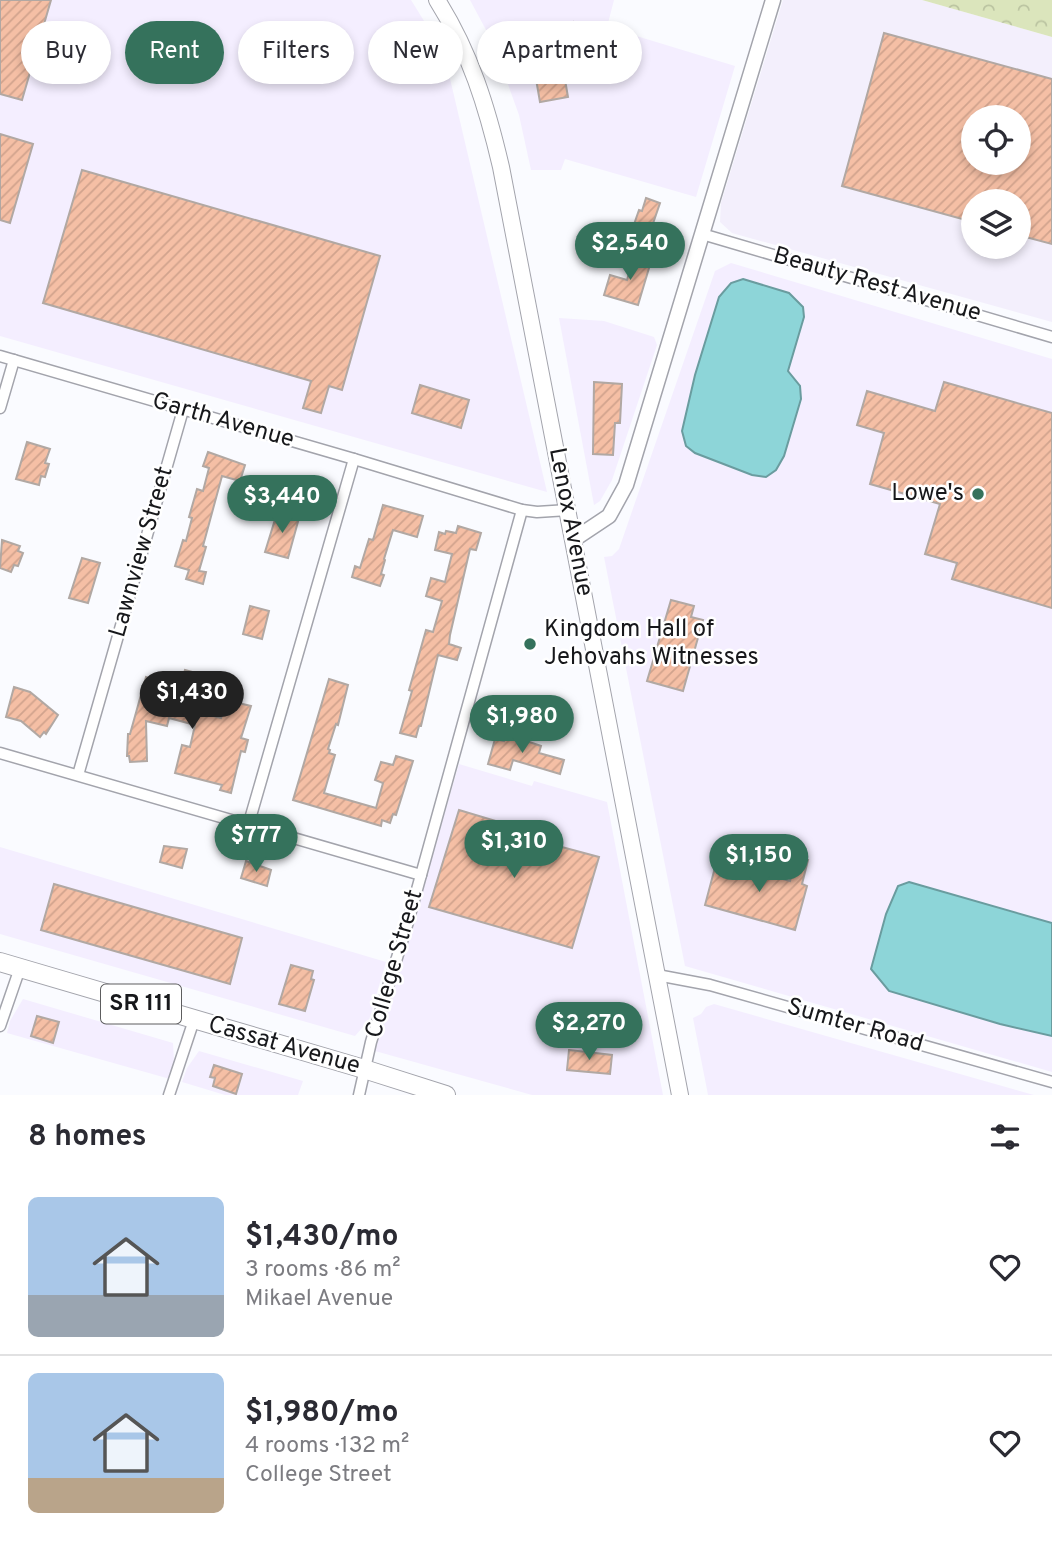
<!DOCTYPE html>
<meta charset="utf-8">
<style>
body{margin:0;font-family:Overpass,sans-serif;background:#f7f7f7;color:#2b2b33;height:100vh;display:flex;flex-direction:column;font-size:26px;white-space:nowrap}
*{box-sizing:border-box;margin:0}
p{font-size:23px;color:#7c7c81}
.icon{flex:none;width:38px;height:38px;fill:none;stroke:currentColor;stroke-width:2;stroke-linecap:round;stroke-linejoin:round}
.map{position:relative;height:1095px;overflow:hidden}
.drawer{display:flex;flex-direction:column;background:#fff;flex:1}
.drawer>*{flex:none}
.guide{position:absolute;left:21px;top:21px;width:700px;height:63px;display:flex;gap:14px}
.fabs{position:absolute;left:961px;top:105px;display:grid;gap:14px}
.fabs a{display:grid;place-items:center;width:70px;height:70px;border-radius:50%;background:#fff;box-shadow:0 4px 10px #0003;font-size:35px}
.price{position:absolute;translate:-50% -60px;padding:0 16px;border-radius:24px;background:#35725c;color:#fff;font-size:23px;line-height:46px;filter:drop-shadow(0 2px 4px #0008)}
.price::after{content:'';position:absolute;left:50%;top:42px;width:21px;height:16px;margin-left:-10px;background:inherit;clip-path:polygon(0 0,100% 0,50% 100%)}
.price.selected{background:#222;color:#fff}
ul{padding:0;list-style:none}
li{display:flex;align-items:center;gap:21px;height:175px;padding:0 28px}
li+li{border-top:2px solid #e1e1e2}
li span{display:grid;place-items:center;flex:none;width:196px;height:140px;border-radius:10px;color:#555}
li>.icon{margin-inline-start:auto}
span .icon{width:84px;height:84px;fill:#fffc;stroke-width:1}
li b{font-size:30px}
h2{display:flex;justify-content:space-between;align-items:center;height:84px;padding:0 28px;font-size:30px}
.pill{padding:0 24px;border-radius:32px;background:#fff;box-shadow:0 4px 10px #0003;font-size:24px;line-height:63px}
.pill.selected{background:#35725c;color:#fff}
.map>svg:first-child{display:block}
.commercial{fill:#f4eeff}
.industrial{fill:#f3effc;fill-rule:evenodd}
.forest{fill:url(#forest-crowns)}
.water{fill:#8dd5d8;stroke:#6a9c9f;stroke-width:2}
.building{fill:url(#building-hatch);stroke:#b1a8a3;stroke-width:2;fill-rule:evenodd}
.lines{fill:none;stroke-linecap:round;stroke-linejoin:round}
.minor-casing{stroke:#a3a4ac;stroke-width:13}
.tertiary-casing{stroke:#a3a4ac;stroke-width:17}
.secondary-casing{stroke:#a3a4ac;stroke-width:18}
.primary-casing{stroke:#a3a4ac;stroke-width:20}
.minor{stroke:#fff;stroke-width:10}
.tertiary{stroke:#fff;stroke-width:14}
.secondary{stroke:#fff;stroke-width:16}
.primary{stroke:#fff;stroke-width:18}
.poi-dot{fill:#35725c;stroke:#fff;stroke-width:2.5}
.labels{text-anchor:middle;dominant-baseline:central;stroke-width:5;stroke-linejoin:round;paint-order:stroke}
.shield{fill:#fff;stroke:#5d5d5f;stroke-width:2}
.shield-label{font-size:23px;font-weight:bold;fill:#17181b}
.street-label{font-size:24px;fill:#17181b;stroke:#fff}
.poi-label{font-size:24px;fill:#17181b;stroke:#fff;text-anchor:end}
</style>
<div class="map">
<svg width="1052" height="1095" viewBox="0 0 1052 1095">
<defs>
<pattern id="forest-crowns" width="20" height="18" patternUnits="userSpaceOnUse" patternTransform="scale(1.75)"><rect width="20" height="18" fill="#dbe5bc"/><path d="M2 6a3 3 0 1 1 6 0M12 15a3 3 0 1 1 6 0" fill="none" stroke="#bbc4a1"/></pattern>
<pattern id="building-hatch" width="6" height="6" patternUnits="userSpaceOnUse" patternTransform="scale(1.75)"><rect width="6" height="6" fill="#f5bfa5"/><path d="M-1 1l2-2M0 6l6-6M5 7l2-2" fill="none" stroke="#d1a38d"/></pattern>
</defs>
<rect width="100%" height="100%" fill="#fafbff"/>
<g class="commercial">
<polygon points="0,0 411,0 444,53 547,492 0,336"/>
<polygon points="470,0 614,0 607,27 735,66 696,197 565,159 561,170 531,170 519,115 493,43"/>
<polygon points="731,263 1052,359 1052,1072 685,966 604,557 612,556 619,549 715,271"/>
<polygon points="559,318 604,321 654,337 657,345 612,480 600,501 594,505"/>
<polygon points="459,764 532,786 534,781 607,802 663,1095 532,1095 375,1051"/>
<polygon points="0,847 386,962 369,1020 355,1036 0,934"/>
<polygon points="23,999 173,1043 174,1062 170,1079 7,1033 10,1021"/>
<polygon points="714,1004 1034,1095 708,1095 693,1018 701,1014 706,1007"/>
<polygon points="199,1051 303,1081 298,1095 225,1095 182,1082 187,1068"/>
</g>
<path class="industrial" d="M783 0H922L1052 37V322L732 233 720 222 721 203ZM973 117H1018V163H973ZM973 201H1018V247H973Z"/>
<polygon class="forest" points="922,0 1052,0 1052,37"/>
<g class="water">
<polygon points="743,279 789,293 803,307 804,317 788,371 800,386 801,399 784,456 776,470 766,477 752,475 695,453 686,446 682,431 695,375 719,297 731,283"/>
<polygon points="909,882 1052,923 1052,1036 1000,1024 889,991 871,969 886,914 898,886"/>
</g>
<g class="building">
<polygon points="0,0 51,0 22,100 0,94"/>
<polygon points="573,22 580,56 573,58 574,63 560,65 552,27"/>
<path d="M884 33 1052 79V244L1018 235V201H973V222L842 186ZM973 117H1018V163H973Z"/>
<polygon points="564,74 568,97 540,102 536,79"/>
<polygon points="0,134 33,144 10,223 0,220"/>
<polygon points="82,170 380,256 342,390 329,386 321,413 303,408 311,381 43,303"/>
<polygon points="646,198 660,203 648,238 631,233 639,210 642,211"/>
<polygon points="635,253 652,258 638,305 604,295 610,275 627,280"/>
<polygon points="594,382 622,384 620,423 615,423 613,455 593,454"/>
<polygon points="944,382 1052,413 1052,608 952,579 957,563 925,554 940,504 870,484 884,433 857,425 867,391 935,411"/>
<polygon points="420,385 469,400 461,428 412,413"/>
<polygon points="27,442 50,449 45,463 49,464 45,477 41,476 39,485 16,479"/>
<polygon points="208,452 245,465 240,481 222,476 203,546 206,547 199,571 206,572 203,584 186,579 189,570 175,566 183,540 186,541 192,518 189,517 197,489 203,491 209,468 203,466"/>
<polygon points="383,505 423,516 417,537 393,530 384,559 385,560 381,574 384,575 380,586 352,577 355,566 360,568 369,539 373,540"/>
<polygon points="277,513 299,518 288,558 265,552"/>
<polygon points="458,526 481,533 476,550 470,549 450,635 449,644 461,648 457,660 438,655 421,726 419,726 416,737 400,733 412,691 409,690 426,630 433,632 442,601 426,596 431,578 445,582 452,554 435,550 439,532 445,534 446,531 456,533"/>
<polygon points="2,540 20,546 18,551 23,553 18,566 14,565 11,572 0,568"/>
<polygon points="82,558 100,563 88,603 69,598"/>
<polygon points="671,600 694,606 691,617 703,620 683,691 647,681"/>
<polygon points="250,606 269,611 262,639 243,634"/>
<polygon points="185,670 196,673 190,701 201,704 199,712 221,718 226,700 251,706 241,738 248,740 245,752 241,751 231,793 220,790 222,785 175,773 182,745 190,747 195,725 169,718 167,726 146,721 147,761 130,762 129,756 127,756 128,734 130,734 146,677 180,687"/>
<polygon points="329,679 348,685 338,725 336,724 328,749 330,750 329,753 335,755 324,793 376,808 383,783 375,780 381,762 393,765 396,756 413,761 396,815 393,814 390,823 382,820 381,826 293,800"/>
<polygon points="14,687 30,692 58,715 46,734 44,732 40,737 21,721 6,717"/>
<polygon points="506,734 541,746 539,753 564,760 560,774 513,760 510,770 488,764 495,739 504,741"/>
<polygon points="459,810 559,840 558,846 599,857 572,948 429,907"/>
<polygon points="164,846 187,849 182,868 160,862"/>
<polygon points="796,857 808,860 802,884 807,886 795,930 705,905 717,860 790,881"/>
<polygon points="246,861 271,870 267,886 241,878"/>
<polygon points="54,884 242,938 230,984 41,930"/>
<polygon points="291,965 313,971 311,979 314,980 305,1011 279,1004"/>
<polygon points="37,1016 59,1022 53,1043 31,1036"/>
<polygon points="569,1050 612,1055 610,1074 567,1070"/>
<polygon points="214,1065 242,1074 236,1094 213,1086 215,1078 210,1077"/>
</g>
<g class="lines">
<defs>
<g id="minor">
<polyline points="702,234 1052,337"/>
<polyline points="0,356 354,459 522,510 537,512 568,510"/>
<polyline points="0,408 14,360"/>
<polyline points="0,753 421,875"/>
<polyline points="78,775 183,410"/>
<polyline points="248,826 354,459"/>
<polyline points="657,975 710,985 1052,1082"/>
<polyline points="0,1026 20,968"/>
<polyline points="169,1095 194,1020"/>
<polyline points="359,1095 371,1042 408,922 522,510"/>
</g>
<polyline id="tertiary" points="573,540 609,516 626,485 773,0"/>
<path id="secondary" d="M437 0C470 52 487 107 501 167L680 1095"/>
<polyline id="primary" points="0,962 364,1069 446,1095"/>
</defs>
<use href="#minor" class="minor-casing"/>
<use href="#tertiary" class="tertiary-casing"/>
<use href="#secondary" class="secondary-casing"/>
<use href="#primary" class="primary-casing"/>
<use href="#minor" class="minor"/>
<use href="#tertiary" class="tertiary"/>
<use href="#secondary" class="secondary"/>
<use href="#primary" class="primary"/>
</g>
<g class="poi-dot">
<circle cx="978" cy="494" r="7"/>
<circle cx="530" cy="644" r="7"/>
</g>
<g class="labels">
<rect class="shield" x="101" y="984.5" width="80" height="39" rx="5"/>
<g class="shield-label">
<text x="141" y="1004">SR 111</text>
</g>
<g class="street-label">
<text transform="translate(877 285) rotate(16)">Beauty Rest Avenue</text>
<text transform="translate(223 421) rotate(16)">Garth Avenue</text>
<text transform="translate(570 522) rotate(79)">Lenox Avenue</text>
<text transform="translate(142 552) rotate(-74)">Lawnview Street</text>
<text transform="translate(395 964) rotate(-74)">College Street</text>
<text transform="translate(855 1026) rotate(16)">Sumter Road</text>
<text transform="translate(284 1046) rotate(16)">Cassat Avenue</text>
</g>
<g class="poi-label">
<text x="964" y="494">Lowe's</text>
<text x="544" y="630" text-anchor="start">Kingdom Hall of<tspan x="544" dy="28">Jehovahs Witnesses</tspan></text>
</g>
</g>
</svg>
<div class="fabs">
<a><svg class="icon" aria-label="locate" viewBox="0 0 24 24"><circle cx="12" cy="12" r="6"/><path d="M12 2v4M12 18v4M2 12h4M18 12h4"/></svg></a>
<a><svg class="icon" aria-label="layers" viewBox="0 0 24 24"><path d="M12 4l9 5-9 5-9-5zM3 14l9 5 9-5"/></svg></a>
</div>
<b class="price" style="left:630px;top:282px">$2,540</b>
<b class="price" style="left:282px;top:535px">$3,440</b>
<b class="price selected" style="left:192px;top:731px">$1,430</b>
<b class="price" style="left:522px;top:755px">$1,980</b>
<b class="price" style="left:256px;top:874px">$777</b>
<b class="price" style="left:514px;top:880px">$1,310</b>
<b class="price" style="left:759px;top:894px">$1,150</b>
<b class="price" style="left:589px;top:1062px">$2,270</b>
<div class="guide">
<a class="pill">Buy</a>
<a class="pill selected">Rent</a>
<a class="pill">Filters</a>
<a class="pill">New</a>
<a class="pill">Apartment</a>
</div>
</div>
<section class="drawer">
<h2>8 homes<svg class="icon" aria-label="filters" viewBox="0 0 24 24"><path d="M4 7h16M4 17h16"/><circle cx="9" cy="7" r="2"/><circle cx="15" cy="17" r="2"/></svg></h2>
<ul>
<li><span style="background:linear-gradient(#a9c7e8 70%,#9aa5b1 0)"><svg class="icon" aria-label="home" viewBox="0 0 24 24"><path d="M3 11l9-7 9 7M6 9v11h12V9"/></svg></span><div><b>$1,430/mo</b><p>3 rooms · 86 m²</p><p>Mikael Avenue</p></div><svg class="icon" aria-label="heart" viewBox="0 0 24 24"><path d="M12 20l-8-8c-3-5 5-10 8-4 3-6 11-1 8 4z"/></svg></li>
<li><span style="background:linear-gradient(#a9c7e8 75%,#b9a48a 0)"><svg class="icon" aria-label="home" viewBox="0 0 24 24"><path d="M3 11l9-7 9 7M6 9v11h12V9"/></svg></span><div><b>$1,980/mo</b><p>4 rooms · 132 m²</p><p>College Street</p></div><svg class="icon" aria-label="heart" viewBox="0 0 24 24"><path d="M12 20l-8-8c-3-5 5-10 8-4 3-6 11-1 8 4z"/></svg></li>
</ul>
</section>
